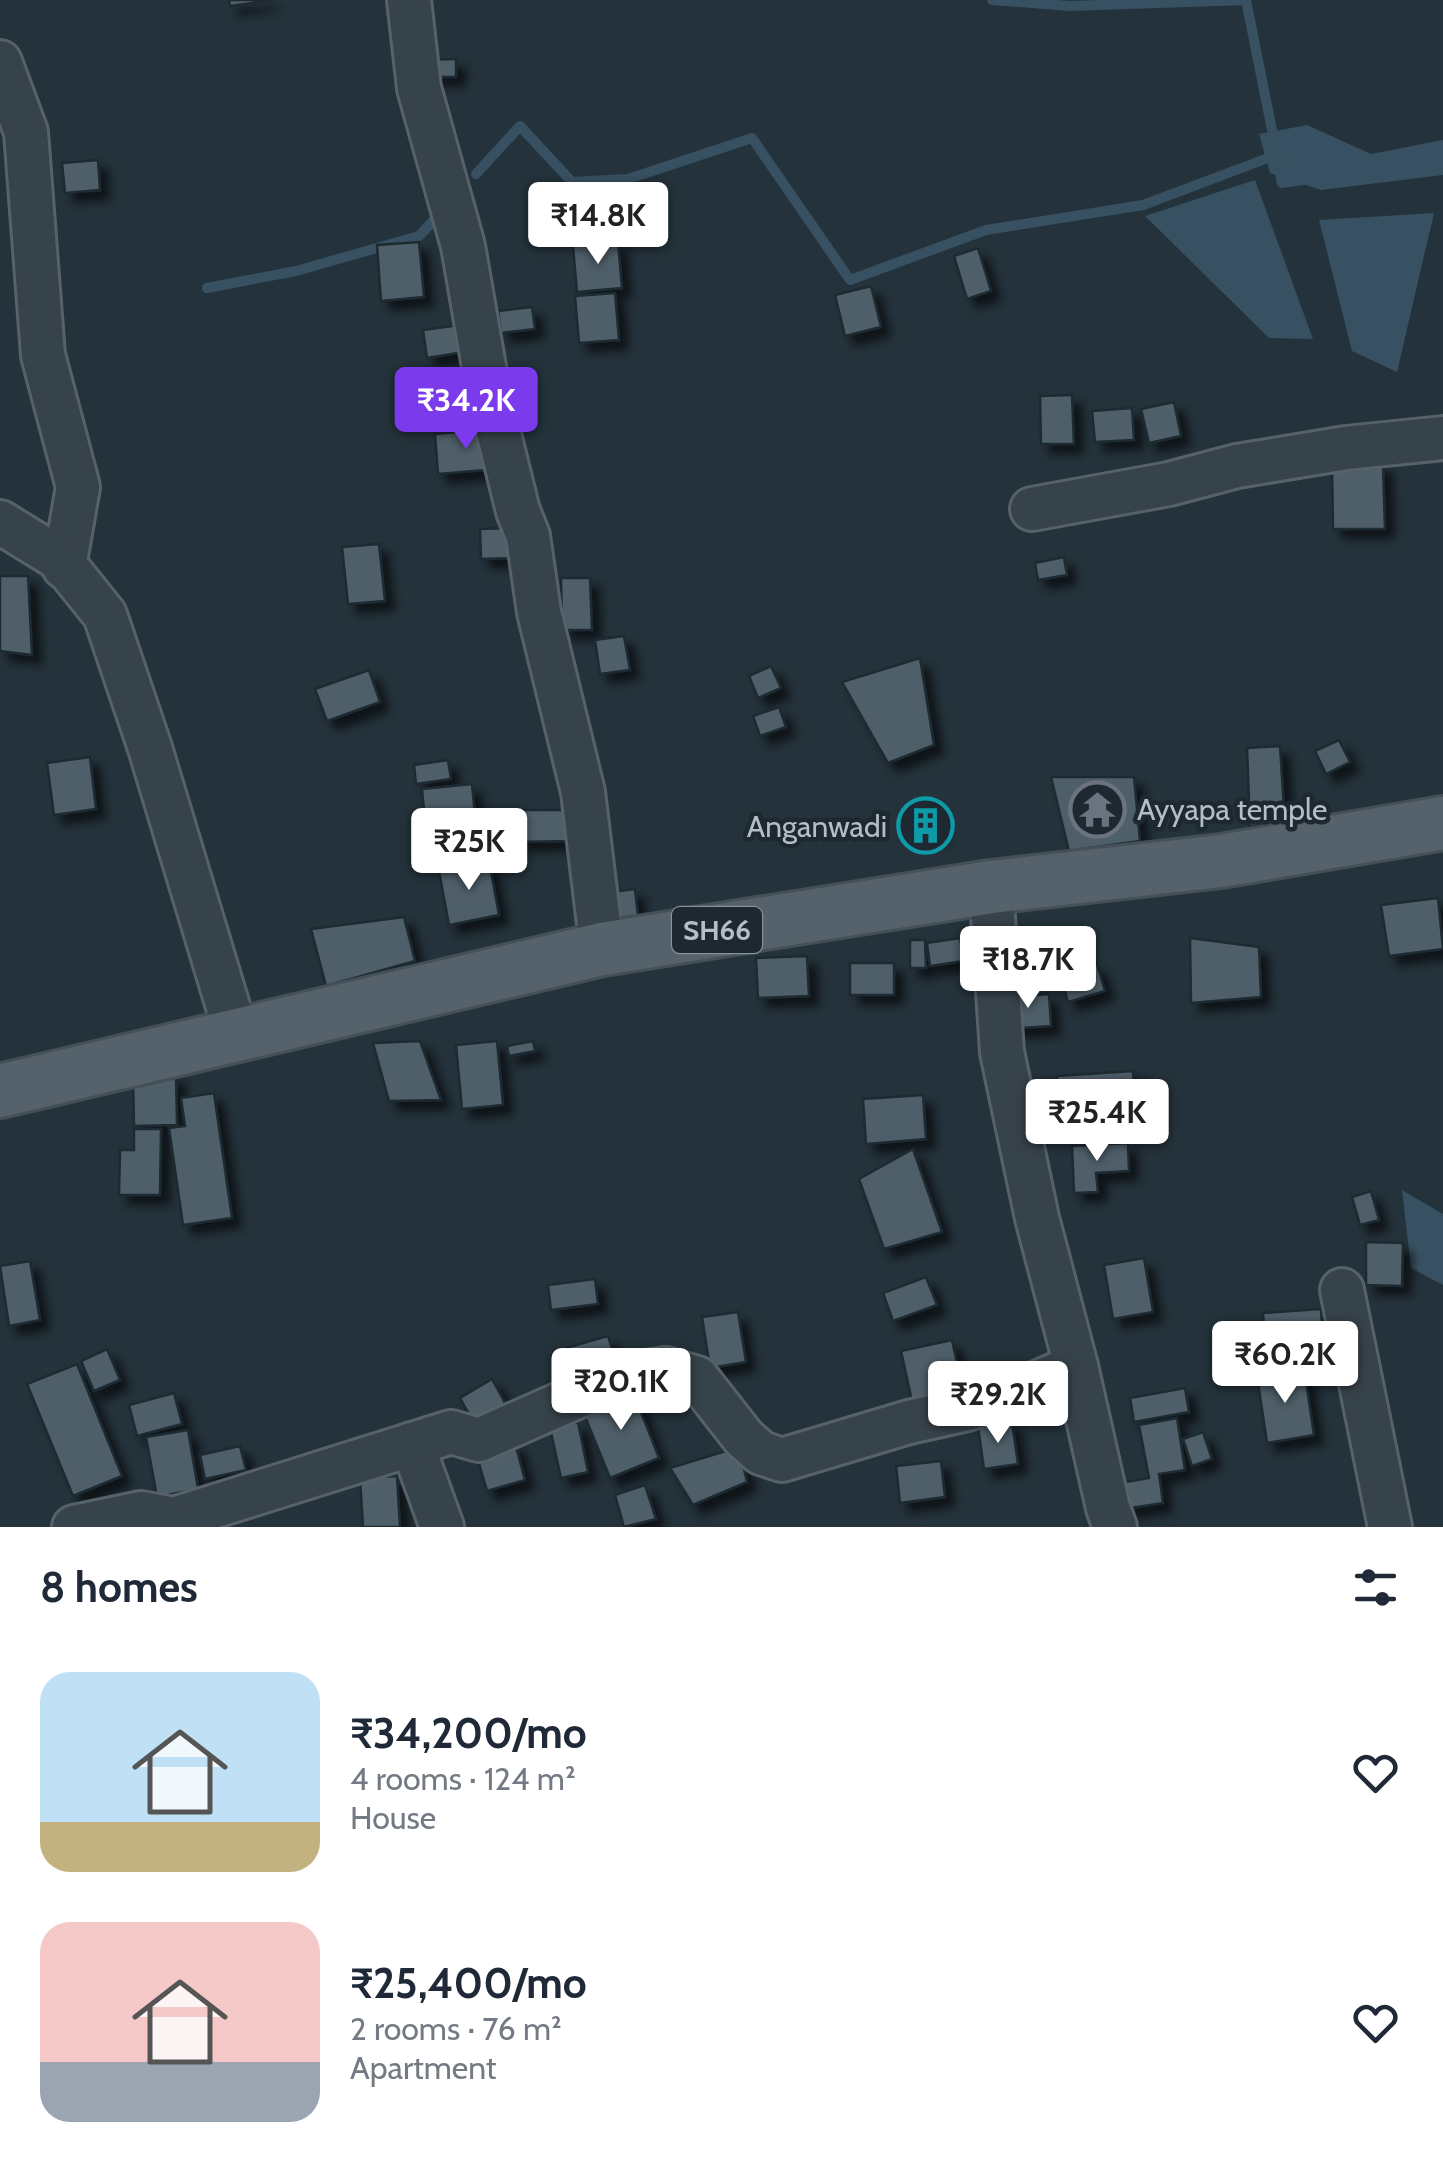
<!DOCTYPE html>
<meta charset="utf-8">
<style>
body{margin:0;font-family:Cabin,sans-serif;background:#f6f6f7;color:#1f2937;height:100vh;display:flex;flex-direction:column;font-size:38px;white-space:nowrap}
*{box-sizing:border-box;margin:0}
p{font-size:32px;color:#747a83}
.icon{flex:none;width:55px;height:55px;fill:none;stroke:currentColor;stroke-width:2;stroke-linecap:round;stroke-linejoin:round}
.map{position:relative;height:1527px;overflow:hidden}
.drawer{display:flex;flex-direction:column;background:#fff;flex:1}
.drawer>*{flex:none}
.price{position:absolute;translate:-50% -85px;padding:0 22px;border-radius:10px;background:#fff;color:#222;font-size:32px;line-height:65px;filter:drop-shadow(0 2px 5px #0008)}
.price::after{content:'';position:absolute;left:50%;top:60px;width:30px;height:22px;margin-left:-15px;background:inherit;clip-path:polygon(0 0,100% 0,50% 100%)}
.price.current{background:#7c3aed;color:#fff}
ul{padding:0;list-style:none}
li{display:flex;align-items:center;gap:30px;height:250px;padding:0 40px}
li span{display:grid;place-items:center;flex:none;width:280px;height:200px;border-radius:30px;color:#555}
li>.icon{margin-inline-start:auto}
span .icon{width:120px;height:120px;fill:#fffc;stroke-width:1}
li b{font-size:42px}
h2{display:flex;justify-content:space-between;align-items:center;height:120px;padding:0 40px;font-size:42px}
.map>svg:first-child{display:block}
.water{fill:#385162}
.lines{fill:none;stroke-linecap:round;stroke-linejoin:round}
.stream{stroke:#385162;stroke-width:10}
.building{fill:#4f5f69;stroke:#1f2a32;stroke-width:2.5;filter:url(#shadow)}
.minor-casing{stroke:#566169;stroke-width:48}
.major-casing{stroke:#444f57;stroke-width:58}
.minor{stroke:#37434b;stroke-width:42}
.major{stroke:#55626b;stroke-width:52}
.labels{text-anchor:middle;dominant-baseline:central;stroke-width:9;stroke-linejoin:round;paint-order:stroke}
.shield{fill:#1d2830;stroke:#86919a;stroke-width:2.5}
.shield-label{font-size:28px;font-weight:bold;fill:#b3bec7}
.poi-label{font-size:30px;fill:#b3bec7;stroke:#1d2830;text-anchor:start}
</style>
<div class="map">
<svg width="1443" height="1527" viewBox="0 0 1443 1527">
<defs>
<filter id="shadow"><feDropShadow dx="9" dy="9" stdDeviation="5" flood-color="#0009"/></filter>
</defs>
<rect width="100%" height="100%" fill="#24323b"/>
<g class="water">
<polygon points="1307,125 1371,154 1443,140 1443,175 1321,190 1270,173 1259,134"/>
<polygon points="1255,180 1313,339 1269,338 1145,216"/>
<polygon points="1434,213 1397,372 1352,351 1319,220"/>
<polygon points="1402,1190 1443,1214 1443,1285 1411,1268"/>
</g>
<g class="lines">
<g class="stream">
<polyline points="992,0 1070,6 1246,0 1274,140"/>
<polyline points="1279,167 1282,183 1303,180"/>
<polyline points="476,174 520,126 572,182 628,179 752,138 850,280 986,230 1143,205 1276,155"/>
<polyline points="207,288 296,271 419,236 434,220"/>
</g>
</g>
<g class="building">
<polygon points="229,0 273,0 230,6"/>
<polygon points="456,59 456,77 422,77 422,60"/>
<polygon points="98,160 100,190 65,193 62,163"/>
<polygon points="419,242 424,297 381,301 377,245"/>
<polygon points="618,242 622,288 577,292 573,246"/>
<polygon points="978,248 991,291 967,299 954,256"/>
<polygon points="871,286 881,327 845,336 835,295"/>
<polygon points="615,293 619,340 579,343 575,296"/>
<polygon points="532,307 535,329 501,333 498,311"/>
<polygon points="460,325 464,352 427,358 423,330"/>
<polygon points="1072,395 1074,444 1041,444 1040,396"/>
<polygon points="1174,402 1181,436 1149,443 1141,409"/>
<polygon points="1132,408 1134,440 1095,442 1092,411"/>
<polygon points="493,429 497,469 438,474 435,434"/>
<polygon points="1383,464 1385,529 1333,529 1332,465"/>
<polygon points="511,528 512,558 481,559 480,529"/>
<polygon points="379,544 385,601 348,604 342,547"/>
<polygon points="1064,557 1067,575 1038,580 1035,563"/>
<polygon points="0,576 28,576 32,655 0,651"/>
<polygon points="561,578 590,578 592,630 562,630"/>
<polygon points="624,636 630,670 600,674 595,640"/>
<polygon points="920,658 934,745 888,763 842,682"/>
<polygon points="771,666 781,688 758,698 749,676"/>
<polygon points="369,670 380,702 327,721 315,689"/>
<polygon points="779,707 786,727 760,736 753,716"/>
<polygon points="1339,740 1350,762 1326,774 1315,751"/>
<polygon points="1280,746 1285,824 1250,826 1247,748"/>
<polygon points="90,757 96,809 54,815 47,763"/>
<polygon points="448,760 451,779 416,784 414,765"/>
<polygon points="1051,777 1134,777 1140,841 1069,851"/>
<polygon points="472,784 477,838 427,842 422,789"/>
<polygon points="517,810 567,810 567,841 518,842"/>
<polygon points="935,817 938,833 916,835 915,820"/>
<polygon points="489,861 499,915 449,925 439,871"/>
<polygon points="635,889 638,916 615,918 612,892"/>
<polygon points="1438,898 1443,949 1389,956 1381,905"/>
<polygon points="404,917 415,961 326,986 311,929"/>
<polygon points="960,938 964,961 930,966 927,943"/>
<polygon points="1190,938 1259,947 1261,997 1191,1003"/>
<polygon points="910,940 925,940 926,968 910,968"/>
<polygon points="807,956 809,996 758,998 756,958"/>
<rect x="850" y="963" width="44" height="32"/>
<polygon points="1097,964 1105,991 1068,1002 1060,975"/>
<polygon points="1049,994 1051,1026 1007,1029 1005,997"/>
<polygon points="420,1041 441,1100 389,1101 373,1043"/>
<polygon points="497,1041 503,1105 462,1109 456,1045"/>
<polygon points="533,1041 535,1051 509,1056 507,1046"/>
<polygon points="1133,1071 1135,1098 1097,1101 1099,1129 1062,1132 1057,1076"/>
<polygon points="176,1075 177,1125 134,1126 133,1076"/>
<polygon points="214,1093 232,1218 183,1225 169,1128 185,1126 181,1098"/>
<polygon points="923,1095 926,1139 866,1144 863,1099"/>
<polygon points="134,1129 161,1129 160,1195 119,1195 120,1150 134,1150"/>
<polygon points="1128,1143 1129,1171 1096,1173 1098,1192 1074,1193 1072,1146"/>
<polygon points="913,1149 942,1232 884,1249 859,1179"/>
<polygon points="1371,1191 1379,1220 1360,1225 1352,1197"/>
<polygon points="1366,1242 1403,1243 1402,1286 1366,1285"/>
<polygon points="1144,1258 1153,1312 1113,1319 1104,1265"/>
<polygon points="30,1261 40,1320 9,1326 0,1266"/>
<polygon points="926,1277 937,1305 893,1321 883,1293"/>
<polygon points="595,1279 598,1304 551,1310 548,1285"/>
<polygon points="1321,1309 1323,1341 1265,1345 1263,1313"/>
<polygon points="738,1312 746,1362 710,1368 702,1317"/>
<polygon points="608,1336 619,1371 572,1385 562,1349"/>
<polygon points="952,1340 966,1405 915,1415 901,1351"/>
<polygon points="107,1349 120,1380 94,1391 81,1361"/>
<polygon points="77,1364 122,1476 73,1496 27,1384"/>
<polygon points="1304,1368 1314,1435 1267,1443 1257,1376"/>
<polygon points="492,1379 511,1414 479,1432 460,1398"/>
<polygon points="1185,1388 1189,1412 1134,1422 1130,1398"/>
<polygon points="632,1389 659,1458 610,1478 582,1409"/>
<polygon points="174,1393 182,1424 137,1436 129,1405"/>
<polygon points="1177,1418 1185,1470 1159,1474 1163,1503 1124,1509 1120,1483 1149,1478 1139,1425"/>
<polygon points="578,1422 588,1472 561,1478 550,1428"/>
<polygon points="1012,1422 1018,1464 984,1469 978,1427"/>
<polygon points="188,1430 198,1489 157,1497 146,1437"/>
<polygon points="1203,1432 1212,1459 1192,1466 1183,1439"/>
<polygon points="515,1443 525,1480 487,1491 476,1453"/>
<polygon points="240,1446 246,1470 205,1479 200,1455"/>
<polygon points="739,1447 747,1482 693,1505 670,1468"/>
<polygon points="941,1461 945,1497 900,1503 896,1466"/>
<polygon points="397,1476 400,1527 363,1527 360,1478"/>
<polygon points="645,1485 656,1519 624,1527 615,1495"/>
</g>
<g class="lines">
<defs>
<g id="minor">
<polyline points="409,0 419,88 463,246 488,390 518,511 528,536 539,612 583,792 602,949"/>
<polyline points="0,62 26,132 43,355 78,487 64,567"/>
<polyline points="1032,509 1169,484 1237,466 1346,448 1443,438"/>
<polyline points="0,522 60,559 105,615 150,748 236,1033"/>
<polyline points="991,887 1002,1052 1037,1218 1076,1366 1108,1508 1115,1527"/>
<polyline points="1342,1290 1390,1527"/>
<polyline points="412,1444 442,1527"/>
<polyline points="174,1519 451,1432 479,1440 626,1375 666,1369 697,1378 744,1438 761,1453 782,1460 909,1422 967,1409 1009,1395 1076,1366"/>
<polyline points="74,1527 141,1513 174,1519 179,1527"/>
</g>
<polyline id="major" points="0,1091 602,949 991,887 1221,861 1443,823"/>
</defs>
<use href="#minor" class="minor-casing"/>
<use href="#major" class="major-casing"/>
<use href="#minor" class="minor"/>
<use href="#major" class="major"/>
</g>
<defs>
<symbol id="temple-ring" viewBox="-11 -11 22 22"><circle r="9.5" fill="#1d2830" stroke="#6b7280" stroke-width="1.5"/><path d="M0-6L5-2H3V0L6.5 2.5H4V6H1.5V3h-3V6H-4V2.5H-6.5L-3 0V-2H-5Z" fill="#6b7280"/></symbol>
<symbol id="building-ring" viewBox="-11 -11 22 22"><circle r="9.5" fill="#1d2830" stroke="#0f9aa8" stroke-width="1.5"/><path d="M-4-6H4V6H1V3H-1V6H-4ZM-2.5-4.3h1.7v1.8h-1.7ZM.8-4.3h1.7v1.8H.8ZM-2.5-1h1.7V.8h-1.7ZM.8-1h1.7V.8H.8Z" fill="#0f9aa8"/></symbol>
</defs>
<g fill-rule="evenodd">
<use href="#temple-ring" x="1066" y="778" width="63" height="63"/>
<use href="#building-ring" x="894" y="794" width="63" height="63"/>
</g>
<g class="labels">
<rect class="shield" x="672" y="907" width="90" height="46" rx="8"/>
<g class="shield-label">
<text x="717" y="930">SH66</text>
</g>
<g class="poi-label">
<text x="1137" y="809">Ayyapa temple</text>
<text x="887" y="826" text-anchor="end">Anganwadi</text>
</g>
</g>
</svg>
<b class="price" style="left:598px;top:267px">₹14.8K</b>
<b class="price current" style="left:466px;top:452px">₹34.2K</b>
<b class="price" style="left:469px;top:893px">₹25K</b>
<b class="price" style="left:1028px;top:1011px">₹18.7K</b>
<b class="price" style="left:1097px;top:1164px">₹25.4K</b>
<b class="price" style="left:1285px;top:1406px">₹60.2K</b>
<b class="price" style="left:621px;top:1433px">₹20.1K</b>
<b class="price" style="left:998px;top:1446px">₹29.2K</b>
</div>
<section class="drawer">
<h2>8 homes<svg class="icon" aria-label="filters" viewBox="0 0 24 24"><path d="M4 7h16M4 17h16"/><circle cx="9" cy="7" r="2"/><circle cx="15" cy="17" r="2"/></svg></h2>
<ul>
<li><span style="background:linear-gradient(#bfe0f5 75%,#c2b280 0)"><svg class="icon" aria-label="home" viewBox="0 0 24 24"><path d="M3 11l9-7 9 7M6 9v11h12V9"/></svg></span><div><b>₹34,200/mo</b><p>4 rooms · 124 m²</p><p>House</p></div><svg class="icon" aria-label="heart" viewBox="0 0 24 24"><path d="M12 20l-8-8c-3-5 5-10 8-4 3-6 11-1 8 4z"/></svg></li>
<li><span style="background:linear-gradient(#f6c9c9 70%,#9aa5b1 0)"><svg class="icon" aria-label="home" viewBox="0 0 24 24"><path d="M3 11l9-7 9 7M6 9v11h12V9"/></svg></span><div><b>₹25,400/mo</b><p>2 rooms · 76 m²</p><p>Apartment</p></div><svg class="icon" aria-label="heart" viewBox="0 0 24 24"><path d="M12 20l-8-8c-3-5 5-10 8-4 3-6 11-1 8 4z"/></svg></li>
</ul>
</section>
